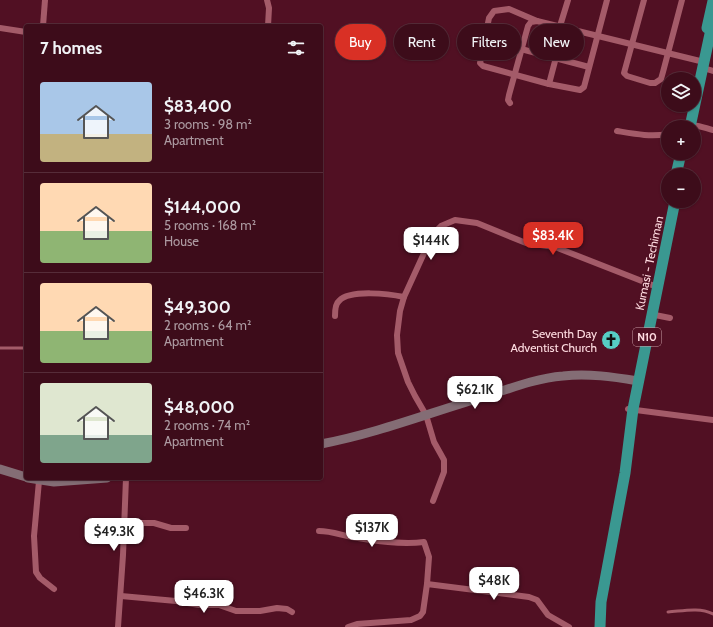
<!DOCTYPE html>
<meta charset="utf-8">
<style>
body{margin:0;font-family:Cabin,sans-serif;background:#441523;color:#f1f3f6;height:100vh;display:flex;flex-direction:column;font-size:15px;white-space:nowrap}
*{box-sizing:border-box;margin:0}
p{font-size:13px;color:#ad9ba2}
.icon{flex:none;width:22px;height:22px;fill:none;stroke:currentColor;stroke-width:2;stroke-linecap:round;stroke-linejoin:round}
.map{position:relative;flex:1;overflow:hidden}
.sheet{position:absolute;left:24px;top:24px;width:299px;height:456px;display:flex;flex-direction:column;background:#3d0c1a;border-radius:4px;box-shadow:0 1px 3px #0004,0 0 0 1px #562c39}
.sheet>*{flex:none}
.hud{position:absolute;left:335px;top:24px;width:318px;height:36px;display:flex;gap:8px}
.buttons{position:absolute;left:661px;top:72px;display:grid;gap:8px}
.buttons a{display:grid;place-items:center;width:40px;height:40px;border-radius:50%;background:#3d0c1a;box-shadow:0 1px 3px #0004,0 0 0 1px #562c39;font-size:20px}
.price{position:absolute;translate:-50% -34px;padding:0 9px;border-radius:8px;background:#fff;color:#222;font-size:13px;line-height:26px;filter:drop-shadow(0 1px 2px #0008)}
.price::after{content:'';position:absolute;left:50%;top:24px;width:12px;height:9px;margin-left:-6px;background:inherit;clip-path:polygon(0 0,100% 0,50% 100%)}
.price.selected{background:#d93025;color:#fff}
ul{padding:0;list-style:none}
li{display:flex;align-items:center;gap:12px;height:100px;padding:0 16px}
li+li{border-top:1px solid #562c39}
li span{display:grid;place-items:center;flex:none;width:112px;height:80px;border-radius:4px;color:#555}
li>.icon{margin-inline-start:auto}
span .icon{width:48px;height:48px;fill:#fffc;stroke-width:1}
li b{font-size:17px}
h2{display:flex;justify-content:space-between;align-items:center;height:48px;padding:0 16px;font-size:17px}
.pill{padding:0 14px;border-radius:18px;background:#3d0c1a;box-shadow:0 1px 3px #0004,0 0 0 1px #562c39;font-size:14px;line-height:36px}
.pill.selected{background:#d93025;color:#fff}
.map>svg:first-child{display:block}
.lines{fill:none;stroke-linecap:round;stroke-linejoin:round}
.lane{stroke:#a45b69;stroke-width:3}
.street{stroke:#a45b69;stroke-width:6}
.secondary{stroke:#846d75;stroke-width:9}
.highway{stroke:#3a9891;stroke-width:11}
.labels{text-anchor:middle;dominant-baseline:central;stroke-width:3;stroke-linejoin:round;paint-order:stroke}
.shield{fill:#511023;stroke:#cb9fa8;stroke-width:1}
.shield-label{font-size:11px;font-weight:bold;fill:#ffdce1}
.street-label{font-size:12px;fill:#ffdce1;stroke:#511023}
.poi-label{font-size:12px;fill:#ffdce1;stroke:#511023;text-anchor:end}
</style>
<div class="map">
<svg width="713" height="627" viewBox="0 0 713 627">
<rect width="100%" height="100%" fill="#511023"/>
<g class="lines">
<g class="lane">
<polyline points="0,348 26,348"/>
<path d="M668 612C683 611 699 607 713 614"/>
</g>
<g class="street">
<polyline points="267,0 269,8 268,26"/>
<polyline points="644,0 624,73 627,76 650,83 655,83 661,79 663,72 682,0"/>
<polyline points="537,21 509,9 494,11 489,18 480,63 483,66 549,84 580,90 584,87 607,0"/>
<polyline points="43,26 45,0"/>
<polyline points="560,26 568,0"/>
<polyline points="0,28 26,32"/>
<polyline points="521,49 589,67"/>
<polyline points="703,68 713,71"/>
<polyline points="549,84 564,27"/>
<polyline points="510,103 508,100 509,95 528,26 531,22 537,21 700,61"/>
<path d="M682 127C691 122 704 128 713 130"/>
<path d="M617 131C635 134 650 137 668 134"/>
<polyline points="650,314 670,318"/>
<path d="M335 316C335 311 335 304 339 301 350 289 390 294 404 297"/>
<polyline points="628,409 713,420"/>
<polyline points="39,481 34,536 36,572 40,578 54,589"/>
<polyline points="433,501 444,472 444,460 434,442 426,415 415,396 408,382 398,353 397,335 400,311 404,297 430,240 437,230 441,226 455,220 477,223 526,243 555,247 652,285"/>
<polyline points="124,523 154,523 171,528 186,528"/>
<path d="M319 531C331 531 341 535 352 537 375 541 401 545 424 542L429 557 427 584"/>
<polyline points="121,596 176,601 199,605 219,605 236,611 260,611 277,608 287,609 292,612"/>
<polyline points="118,627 123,555 126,478"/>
<polyline points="348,627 357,624 411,620 420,616 423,612 427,584 529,597 537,600 548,615 569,627"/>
</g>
<g class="secondary">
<path d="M321 444C379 433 434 411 490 395 514 387 538 378 563 376 588 373 614 377 638 381"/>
<polyline points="0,469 26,477"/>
<polyline points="28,478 54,482 107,478"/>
</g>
<g class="highway">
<polyline points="707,28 713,1"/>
<polyline points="690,127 713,20"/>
<polyline points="676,175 681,153"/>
<polyline points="600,627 601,602 625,473 633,409 675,201"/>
</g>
</g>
<defs>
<symbol id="church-disc" viewBox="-11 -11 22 22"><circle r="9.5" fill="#56cec4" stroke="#511023"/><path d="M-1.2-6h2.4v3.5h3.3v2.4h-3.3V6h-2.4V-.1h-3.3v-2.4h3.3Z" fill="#111"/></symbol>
</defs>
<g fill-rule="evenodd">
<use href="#church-disc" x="600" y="329" width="22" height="22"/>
</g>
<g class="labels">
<rect class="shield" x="633" y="328" width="28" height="18" rx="3"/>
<g class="shield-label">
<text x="647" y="337">N10</text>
</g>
<g class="street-label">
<text transform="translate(649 263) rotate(-78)">Kumasi - Techiman</text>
</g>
<g class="poi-label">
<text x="597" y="333">Seventh Day<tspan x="597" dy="14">Adventist Church</tspan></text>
</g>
</g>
</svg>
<div class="buttons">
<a><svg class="icon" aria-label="layers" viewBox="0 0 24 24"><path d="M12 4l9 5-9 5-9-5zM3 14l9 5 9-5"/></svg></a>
<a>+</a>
<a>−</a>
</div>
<b class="price selected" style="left:553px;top:256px">$83.4K</b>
<b class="price" style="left:431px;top:261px">$144K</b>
<b class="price" style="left:475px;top:410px">$62.1K</b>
<b class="price" style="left:372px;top:548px">$137K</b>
<b class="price" style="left:114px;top:552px">$49.3K</b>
<b class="price" style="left:494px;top:601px">$48K</b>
<b class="price" style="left:204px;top:614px">$46.3K</b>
<div class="hud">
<a class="pill selected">Buy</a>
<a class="pill">Rent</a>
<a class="pill">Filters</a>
<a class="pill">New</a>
</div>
<section class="sheet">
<h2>7 homes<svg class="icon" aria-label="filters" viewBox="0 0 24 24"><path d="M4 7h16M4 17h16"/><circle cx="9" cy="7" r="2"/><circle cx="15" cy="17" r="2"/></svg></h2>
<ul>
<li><span style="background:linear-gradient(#a9c7e8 65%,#c2b280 0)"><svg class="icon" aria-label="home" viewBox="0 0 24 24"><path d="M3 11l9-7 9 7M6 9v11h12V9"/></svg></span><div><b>$83,400</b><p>3 rooms · 98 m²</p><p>Apartment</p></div></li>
<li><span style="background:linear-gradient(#ffd9b3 60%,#8fb573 0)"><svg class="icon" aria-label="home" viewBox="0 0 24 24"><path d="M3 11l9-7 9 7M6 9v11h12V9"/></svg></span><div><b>$144,000</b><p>5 rooms · 168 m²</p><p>House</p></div></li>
<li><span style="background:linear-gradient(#ffd9b3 60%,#8fb573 0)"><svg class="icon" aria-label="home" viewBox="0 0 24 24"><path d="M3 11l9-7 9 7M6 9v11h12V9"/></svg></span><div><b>$49,300</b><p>2 rooms · 64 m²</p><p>Apartment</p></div></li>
<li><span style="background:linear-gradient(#dfe7d0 65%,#7fa58c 0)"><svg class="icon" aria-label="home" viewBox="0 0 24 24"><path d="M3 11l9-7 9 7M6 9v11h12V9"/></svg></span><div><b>$48,000</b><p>2 rooms · 74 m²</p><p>Apartment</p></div></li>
</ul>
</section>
</div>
